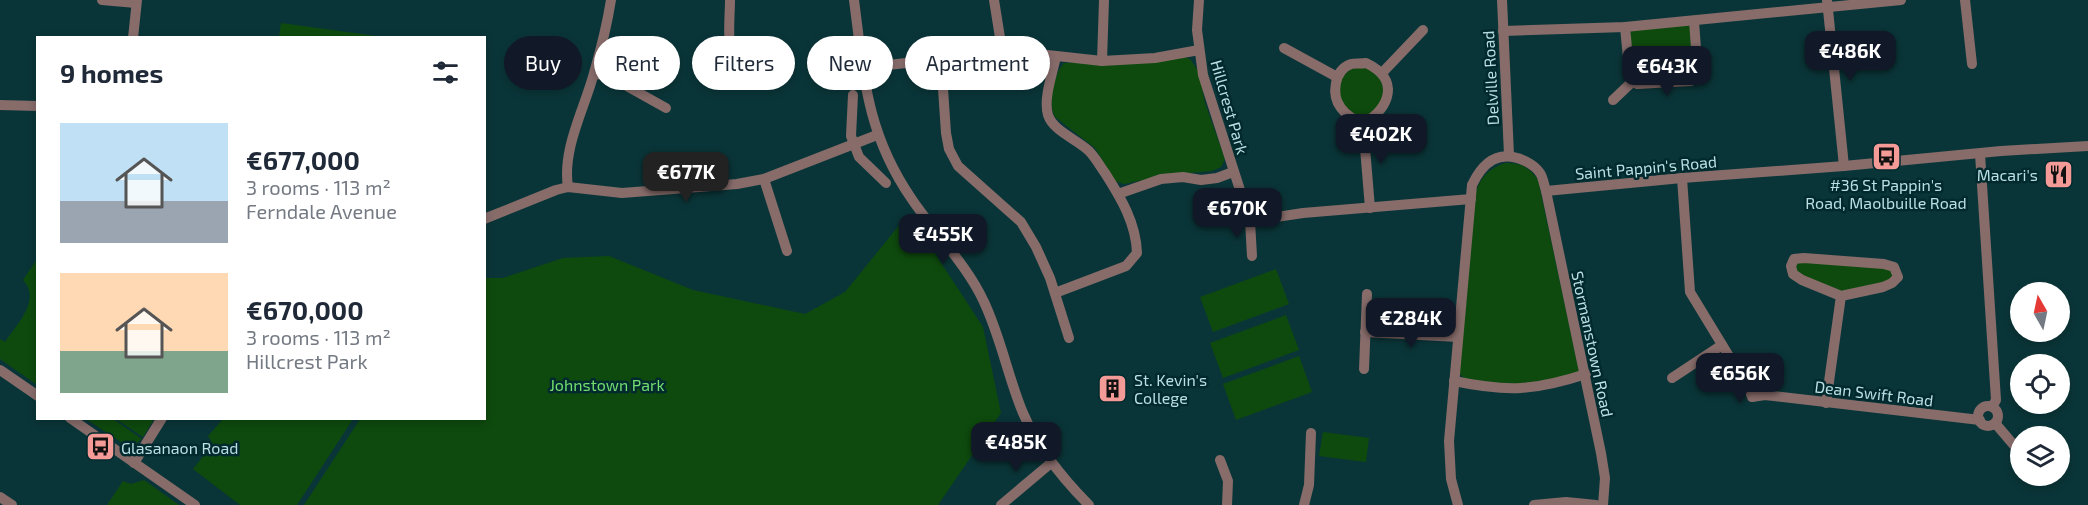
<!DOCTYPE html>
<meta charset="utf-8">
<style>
body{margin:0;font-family:"Exo 2",sans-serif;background:#f6f6f7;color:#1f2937;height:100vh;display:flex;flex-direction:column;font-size:22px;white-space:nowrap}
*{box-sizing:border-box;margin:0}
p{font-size:20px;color:#747a83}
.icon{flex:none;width:33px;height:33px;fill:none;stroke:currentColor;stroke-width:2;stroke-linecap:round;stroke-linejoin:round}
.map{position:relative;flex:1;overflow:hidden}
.sheet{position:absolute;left:36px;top:36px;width:450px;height:384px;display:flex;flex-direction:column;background:#fff;border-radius:0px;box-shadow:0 3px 9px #0003}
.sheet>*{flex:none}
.top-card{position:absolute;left:504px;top:36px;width:570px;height:54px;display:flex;gap:12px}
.needle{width:39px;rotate:351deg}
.fabs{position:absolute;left:2010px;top:282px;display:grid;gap:12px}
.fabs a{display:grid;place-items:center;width:60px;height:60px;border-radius:50%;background:#fff;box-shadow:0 3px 9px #0003;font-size:30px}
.price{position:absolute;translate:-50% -51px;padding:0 14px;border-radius:12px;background:#111827;color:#fff;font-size:20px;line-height:39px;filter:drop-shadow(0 2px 3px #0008)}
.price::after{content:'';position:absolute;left:50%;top:36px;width:18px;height:14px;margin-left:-9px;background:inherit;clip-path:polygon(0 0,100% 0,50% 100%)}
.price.on{background:#222;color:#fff}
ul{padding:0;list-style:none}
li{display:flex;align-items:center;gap:18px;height:150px;padding:0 24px}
li span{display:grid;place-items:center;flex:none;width:168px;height:120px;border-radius:0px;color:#555}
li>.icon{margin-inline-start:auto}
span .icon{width:72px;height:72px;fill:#fffc;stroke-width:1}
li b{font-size:26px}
h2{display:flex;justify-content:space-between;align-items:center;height:72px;padding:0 24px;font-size:26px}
.pill{padding:0 21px;border-radius:27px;background:#fff;box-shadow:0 3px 9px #0003;font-size:21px;line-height:54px}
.pill.on{background:#111827;color:#fff}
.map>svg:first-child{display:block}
.green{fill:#0e4a0e}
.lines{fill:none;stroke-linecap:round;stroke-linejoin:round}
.minor{stroke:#876c6a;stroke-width:10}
.labels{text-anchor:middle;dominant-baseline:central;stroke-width:5;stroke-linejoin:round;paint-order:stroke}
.street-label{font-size:16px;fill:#bbdfe2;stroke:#002a2e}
.poi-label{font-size:16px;fill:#bbdfe2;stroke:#002a2e;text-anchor:start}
.park-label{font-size:16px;fill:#74df6f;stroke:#002a2e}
</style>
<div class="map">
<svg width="2088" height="505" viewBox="0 0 2088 505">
<rect width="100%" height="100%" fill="#0a3538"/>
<g class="green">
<polygon points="281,23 384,37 279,37"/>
<polygon points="1691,23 1692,72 1686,77 1639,81 1633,77 1630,29"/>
<path d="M1182 56 1190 59 1199 72 1205 103 1225 159 1221 167 1212 171 1168 175 1124 184 1115 181 1095 148 1055 117C1048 103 1053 75 1064 63Z"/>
<polygon points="1365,67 1379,74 1385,95 1373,114 1361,119 1340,103 1340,79 1351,69"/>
<path d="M1505 163C1519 162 1530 167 1538 180L1579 371 1575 375 1513 386 1464 378 1459 373 1475 194C1481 177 1488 169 1505 163Z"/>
<polygon points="901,223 917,226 983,327 1001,413 938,505 304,505 360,419 484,418 485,278 503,278 563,258 609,256 693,290 805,314 845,292"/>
<path d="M37 259V385L0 359V339L5 342C16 325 42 300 23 280Z"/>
<polygon points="1793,261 1884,264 1898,279 1842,291 1793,272"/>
<polygon points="1276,269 1289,304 1213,332 1200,297"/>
<polygon points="1286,315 1299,350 1223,378 1210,343"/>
<polygon points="1299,356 1312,392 1236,420 1223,384"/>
<polygon points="224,418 353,418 353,419 297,505 240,505 193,469 213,444 208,436"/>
<polygon points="86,419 113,419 142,439 130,448"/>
<polygon points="116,419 154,419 143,437"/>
<polygon points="1323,432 1369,438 1366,462 1319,456"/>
<polygon points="144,480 179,505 107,505 123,481 131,484"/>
</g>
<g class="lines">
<g class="minor">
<polyline points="102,0 136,3"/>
<path d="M730 0C730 24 724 58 743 75 753 75 761 73 767 65"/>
<path d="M854 0C864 76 866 132 911 198 933 231 968 266 984 302 1001 338 1008 377 1023 413 1038 448 1062 478 1089 505"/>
<polyline points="994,0 1002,50"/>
<polyline points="1199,0 1197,30 1203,75 1250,221 1252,256"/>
<polyline points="1502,0 1509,155"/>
<polyline points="1827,0 1844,166"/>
<polyline points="1965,0 1972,64"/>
<polyline points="1625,27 1630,79 1637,84 1691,81 1698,76 1694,21"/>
<polyline points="1503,31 1625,27 1901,0"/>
<polyline points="133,38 137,0"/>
<polyline points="1284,48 1337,77"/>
<polyline points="941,59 946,133 949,149 958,166 1021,222 1036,247 1050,278 1069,338"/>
<polyline points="1102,61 1104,0"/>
<path d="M1366 63C1400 79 1391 107 1363 124 1354 120 1347 116 1341 108 1331 95 1334 70 1351 64 1355 63 1361 64 1366 63Z"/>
<polyline points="862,68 941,59 1002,50 1102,61 1155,58 1199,50"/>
<polyline points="1382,73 1423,30"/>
<polyline points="594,74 607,75 666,108"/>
<polyline points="853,95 851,136 859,157 886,183"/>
<polyline points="1613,100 1632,82"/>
<polyline points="0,105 38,106"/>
<polyline points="1363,124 1370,208"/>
<polyline points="1980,154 1996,400 1992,407"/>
<polyline points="1682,178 1690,292 1749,389 1752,397 1765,395 1980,420"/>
<polyline points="764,179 787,251"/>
<path d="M568 187C562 149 584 110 594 73 601 49 607 25 611 0"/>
<polyline points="1546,191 1682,178 1844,166 2001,151 2088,146"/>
<polyline points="1118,194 1161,179 1183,177 1201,180 1217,178 1233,172"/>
<polyline points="484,219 556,190 568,187 622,193 737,184 764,179 877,135"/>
<polyline points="1250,221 1303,213 1471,199"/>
<polygon points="1804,258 1884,264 1894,267 1898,277 1892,283 1883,287 1841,296 1802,280 1793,274 1791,266 1794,259"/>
<path d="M1055 293 1126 266 1137 253C1136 223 1121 198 1105 173 1100 166 1095 157 1089 151 1078 140 1053 131 1048 115 1043 98 1053 73 1056 56"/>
<polyline points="1365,332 1458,337"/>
<polyline points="1364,369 1367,294"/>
<polyline points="0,370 38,396"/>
<polyline points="1672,378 1722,345"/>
<path d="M1454 381C1507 392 1534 391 1586 374"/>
<polyline points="1826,403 1841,296"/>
<circle cx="1988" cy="416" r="10"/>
<polyline points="70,418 195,505"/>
<polyline points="1995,423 2018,450"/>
<polyline points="1220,460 1228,481 1227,505"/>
<polyline points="134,463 162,418"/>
<polyline points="0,497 12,505"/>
<polyline points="1001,505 1051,463"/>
<polyline points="1304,505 1309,485 1311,433"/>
<path d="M1458 505 1451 479 1449 441 1472 185C1483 162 1499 149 1525 161 1531 164 1536 167 1540 173 1543 177 1544 185 1546 191L1601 453 1605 478 1603 505"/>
<polyline points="1534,505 1566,502 1596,505"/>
</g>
</g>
<defs>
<symbol id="bus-square" viewBox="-11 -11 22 22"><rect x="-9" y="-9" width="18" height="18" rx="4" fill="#f59b97" stroke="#002a2e"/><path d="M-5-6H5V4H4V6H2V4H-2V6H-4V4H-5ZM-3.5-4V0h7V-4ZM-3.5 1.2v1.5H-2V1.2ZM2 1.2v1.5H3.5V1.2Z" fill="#111"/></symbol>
<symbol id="restaurant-square" viewBox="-11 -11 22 22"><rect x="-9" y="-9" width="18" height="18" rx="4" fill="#f59b97" stroke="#002a2e"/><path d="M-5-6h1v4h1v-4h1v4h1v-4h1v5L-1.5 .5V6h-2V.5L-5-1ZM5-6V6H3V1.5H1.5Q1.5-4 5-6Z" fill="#111"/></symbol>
<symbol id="building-square" viewBox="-11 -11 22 22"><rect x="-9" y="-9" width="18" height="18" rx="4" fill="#f59b97" stroke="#002a2e"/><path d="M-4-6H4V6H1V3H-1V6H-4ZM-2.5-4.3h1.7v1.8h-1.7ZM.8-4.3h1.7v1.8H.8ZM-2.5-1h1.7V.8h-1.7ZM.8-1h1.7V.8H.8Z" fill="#111"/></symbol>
</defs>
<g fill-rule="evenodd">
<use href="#bus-square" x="1870" y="140" width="33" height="33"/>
<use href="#restaurant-square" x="2042" y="158" width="33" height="33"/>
<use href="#building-square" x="1096" y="372" width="33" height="33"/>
<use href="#bus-square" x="84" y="430" width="33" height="33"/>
</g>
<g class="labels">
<g class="street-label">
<text transform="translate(1490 78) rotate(-93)">Delville Road</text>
<text transform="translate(1230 107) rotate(74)">Hillcrest Park</text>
<text transform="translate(1646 167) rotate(-5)">Saint Pappin's Road</text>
<text transform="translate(1593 344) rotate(78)">Stormanstown Road</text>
<text transform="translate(1874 393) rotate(7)">Dean Swift Road</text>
</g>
<g class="poi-label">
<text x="2038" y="174" text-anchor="end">Macari's</text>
<text x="1886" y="184" text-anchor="middle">#36 St Pappin's<tspan x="1886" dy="18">Road, Maolbuille Road</tspan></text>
<text x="1134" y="379">St. Kevin's<tspan x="1134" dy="18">College</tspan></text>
<text x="121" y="447">Glasanaon Road</text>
</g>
<g class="park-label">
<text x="607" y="384">Johnstown Park</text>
</g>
</g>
</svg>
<div class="fabs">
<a><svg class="needle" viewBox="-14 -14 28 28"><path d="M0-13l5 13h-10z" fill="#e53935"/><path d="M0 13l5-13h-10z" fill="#747a83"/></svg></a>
<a><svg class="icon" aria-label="locate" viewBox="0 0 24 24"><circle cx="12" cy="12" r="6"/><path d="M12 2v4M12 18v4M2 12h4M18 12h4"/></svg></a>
<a><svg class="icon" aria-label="layers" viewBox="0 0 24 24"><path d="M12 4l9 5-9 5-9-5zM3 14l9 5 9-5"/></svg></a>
</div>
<b class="price" style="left:1850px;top:82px">€486K</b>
<b class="price" style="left:1667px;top:97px">€643K</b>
<b class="price" style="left:1381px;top:165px">€402K</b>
<b class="price on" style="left:686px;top:203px">€677K</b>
<b class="price" style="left:1237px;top:239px">€670K</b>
<b class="price" style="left:943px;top:265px">€455K</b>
<b class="price" style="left:1411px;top:349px">€284K</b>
<b class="price" style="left:1740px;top:404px">€656K</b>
<b class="price" style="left:1016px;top:473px">€485K</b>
<div class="top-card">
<a class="pill on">Buy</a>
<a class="pill">Rent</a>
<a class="pill">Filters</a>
<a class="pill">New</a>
<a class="pill">Apartment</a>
</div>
<section class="sheet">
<h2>9 homes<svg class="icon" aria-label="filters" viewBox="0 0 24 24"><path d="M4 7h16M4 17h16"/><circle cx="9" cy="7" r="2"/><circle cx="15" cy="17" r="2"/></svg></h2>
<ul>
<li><span style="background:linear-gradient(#bfe0f5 65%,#9aa5b1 0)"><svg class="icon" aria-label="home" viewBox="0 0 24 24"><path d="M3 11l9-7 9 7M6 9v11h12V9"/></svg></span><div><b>€677,000</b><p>3 rooms · 113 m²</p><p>Ferndale Avenue</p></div></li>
<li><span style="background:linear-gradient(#ffd9b3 65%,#7fa58c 0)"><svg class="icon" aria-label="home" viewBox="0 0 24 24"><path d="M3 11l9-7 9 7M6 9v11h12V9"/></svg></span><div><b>€670,000</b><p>3 rooms · 113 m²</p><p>Hillcrest Park</p></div></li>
</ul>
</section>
</div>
